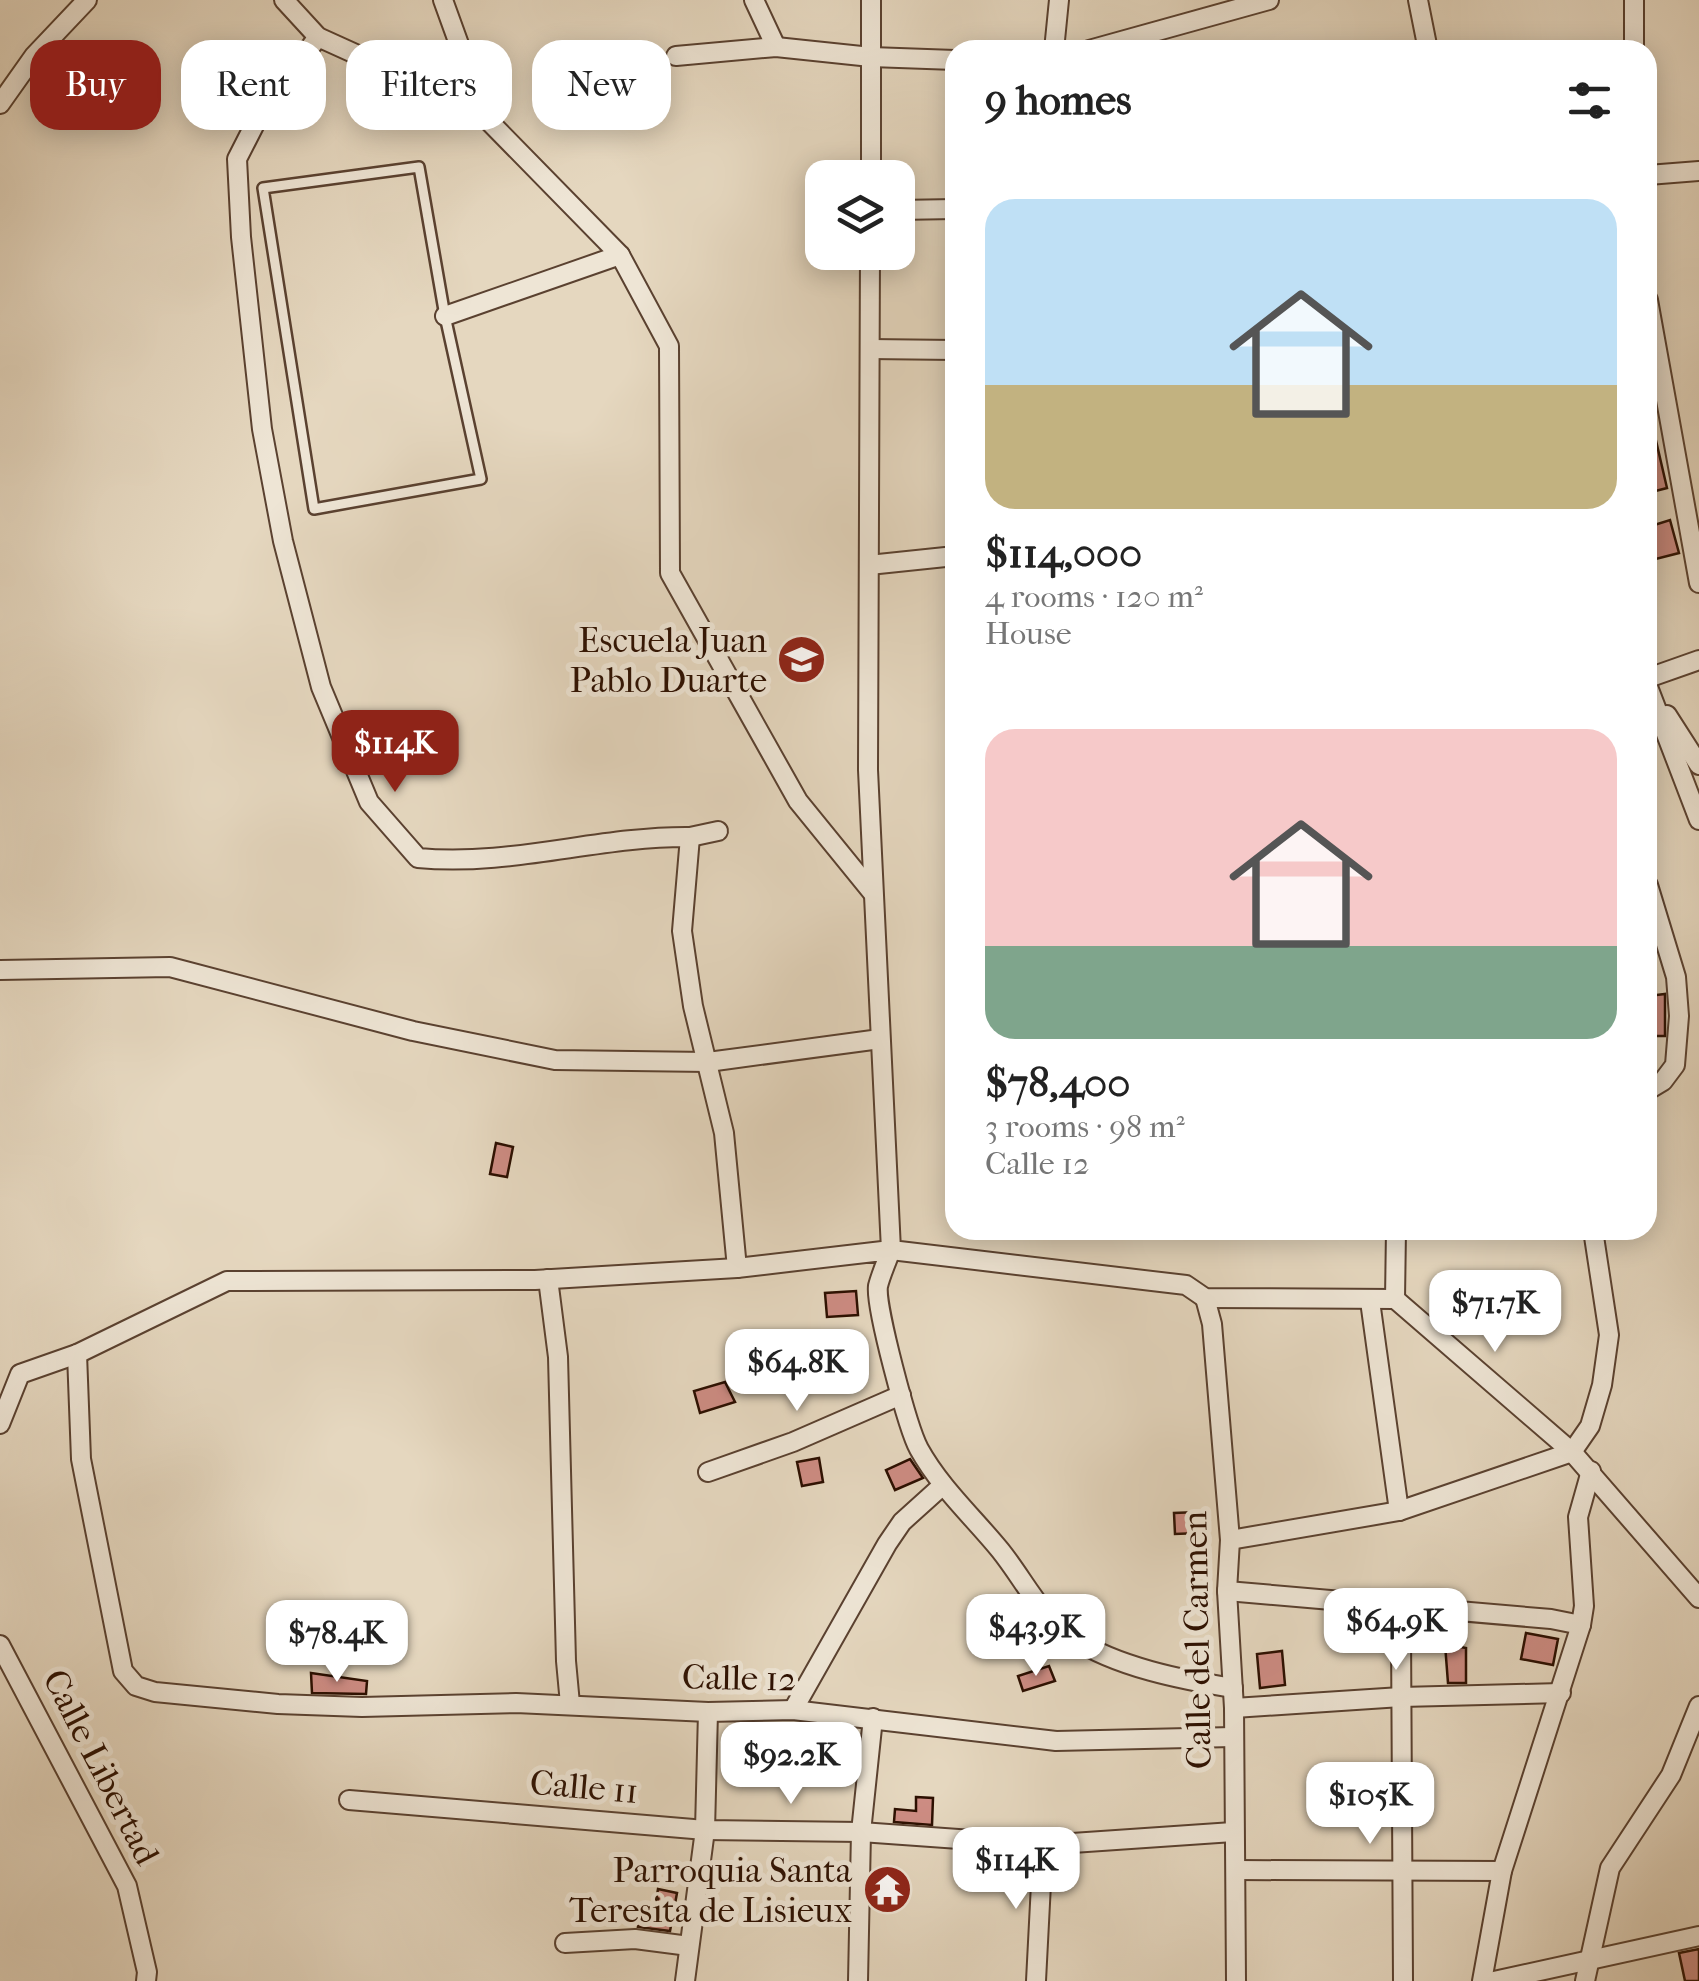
<!DOCTYPE html>
<meta charset="utf-8">
<style>
body{margin:0;font-family:"IM FELL French Canon",serif;background:#f2f2f2;color:#222;height:100vh;display:flex;flex-direction:column;font-size:38px;white-space:nowrap}
*{box-sizing:border-box;margin:0}
p{font-size:32px;color:#767676}
.icon{flex:none;width:55px;height:55px;fill:none;stroke:currentColor;stroke-width:2;stroke-linecap:round;stroke-linejoin:round}
.map{position:relative;flex:1;overflow:hidden}
.sheet{position:absolute;left:945px;top:40px;width:712px;height:1200px;display:flex;flex-direction:column;background:#fff;border-radius:30px;box-shadow:0 5px 25px #0003}
.sheet>*{flex:none}
.top-card{position:absolute;left:30px;top:40px;width:765px;height:90px;display:flex;gap:20px}
.tools{position:absolute;left:805px;top:160px;display:grid;gap:20px}
.tools a{display:grid;place-items:center;width:110px;height:110px;border-radius:20px;background:#fff;box-shadow:0 5px 25px #0003;font-size:50px}
.price{position:absolute;translate:-50% -85px;padding:0 22px;border-radius:20px;background:#fff;color:#222;font-size:32px;line-height:65px;filter:drop-shadow(0 2px 5px #0008)}
.price::after{content:'';position:absolute;left:50%;top:60px;width:30px;height:22px;margin-left:-15px;background:inherit;clip-path:polygon(0 0,100% 0,50% 100%)}
.price.current{background:#8f2418;color:#fff}
ul{padding:0;list-style:none}
li{display:grid;align-content:center;gap:20px;height:530px;padding:0 40px}
li span{display:grid;place-items:center;height:310px;border-radius:30px;color:#555}
li>.icon{margin-inline-start:auto}
span .icon{width:180px;height:180px;fill:#fffc;stroke-width:1}
li b{font-size:42px}
h2{display:flex;justify-content:space-between;align-items:center;height:120px;padding:0 40px;font-size:42px}
.pill{padding:0 35px;border-radius:30px;background:#fff;box-shadow:0 5px 25px #0003;font-size:35px;line-height:90px}
.pill.current{background:#8f2418;color:#fff}
.map>svg:first-child{display:block}
.building{fill:#cd8c83;stroke:#2c0f00;stroke-width:2.5}
.lines{fill:none;stroke-linecap:round;stroke-linejoin:round}
.lane-casing{stroke:#5a4130;stroke-width:14}
.street-casing{stroke:#5a4130;stroke-width:22}
.lane{stroke:#eee5d5;stroke-width:9}
.street{stroke:#eee5d5;stroke-width:18}
.labels{text-anchor:middle;dominant-baseline:central;stroke-width:10;stroke-linejoin:round;paint-order:stroke}
.poi-label{font-size:35px;fill:#2c0f00;stroke:#eee5d5;text-anchor:end}
.street-label{font-size:35px;fill:#2c0f00;stroke:#eee5d5}
</style>
<div class="map">
<svg width="1699" height="1981" viewBox="0 0 1699 1981">
<rect width="100%" height="100%" fill="#e5d7bf"/>
<filter id="stains"><feTurbulence type="fractalNoise" baseFrequency=".002" numOctaves="4"/><feColorMatrix values="0 0 0 0 .2 0 0 0 0 .09 0 0 0 0 .02 0 0 0 .5 -.17"/></filter>
<radialGradient id="worn" r=".72"><stop offset=".6" stop-color="#630" stop-opacity="0"/><stop offset="1" stop-color="#630" stop-opacity=".3"/></radialGradient>
<g class="building">
<polygon points="1654,432 1667,488 1648,493 1648,433"/>
<polygon points="1670,520 1679,553 1648,561 1648,527"/>
<polygon points="1665,994 1665,1036 1648,1036 1648,996"/>
<polygon points="496,1143 513,1147 507,1177 490,1174"/>
<polygon points="856,1291 858,1315 827,1317 825,1293"/>
<polygon points="725,1382 735,1402 700,1413 694,1391"/>
<polygon points="819,1458 823,1482 802,1486 797,1462"/>
<polygon points="910,1459 923,1478 895,1490 886,1470"/>
<polygon points="1198,1512 1199,1533 1175,1534 1174,1513"/>
<polygon points="1526,1633 1558,1639 1553,1665 1521,1659"/>
<polygon points="1445,1644 1466,1648 1466,1683 1448,1683"/>
<polygon points="1282,1651 1285,1685 1260,1688 1257,1654"/>
<polygon points="1049,1666 1055,1681 1023,1691 1018,1676"/>
<polygon points="311,1673 367,1681 366,1694 312,1693"/>
<polygon points="916,1797 933,1798 932,1825 894,1822 895,1809 916,1811"/>
<polygon points="658,1889 677,1893 670,1931 638,1927 642,1904 655,1907"/>
<polygon points="1699,1949 1699,1981 1685,1981 1679,1953"/>
</g>
<g class="lines">
<defs>
<polygon id="lane" points="419,167 445,316 481,479 314,509 263,188"/>
<g id="street">
<polyline points="284,0 318,37 477,109 620,255 669,346 670,573 798,801 872,892"/>
<polyline points="443,0 464,58 477,109"/>
<polyline points="754,0 776,47"/>
<polyline points="1418,0 1428,50"/>
<path d="M318 37 261 112 237 159 241 237 262 429 283 541 321 687 369 802 418 858C510 867 598 836 690 837L682 931 693 1006 724 1133 737 1268"/>
<polyline points="1054,50 1059,0"/>
<polyline points="1089,50 1269,0"/>
<polyline points="1634,50 1634,0"/>
<polyline points="676,56 776,47 871,57 955,60"/>
<polyline points="0,104 34,56 87,0"/>
<polyline points="1648,175 1699,171"/>
<polyline points="871,178 871,0"/>
<polyline points="898,210 955,209"/>
<polyline points="870,252 868,770 891,1250 1186,1285 1205,1298 1395,1299 1572,1452 1699,1598"/>
<polyline points="1648,300 1699,583"/>
<polyline points="445,316 620,255"/>
<polyline points="870,349 955,350"/>
<polyline points="869,565 955,556"/>
<polyline points="1648,678 1699,660"/>
<polyline points="1648,687 1699,820"/>
<polyline points="1667,715 1699,765"/>
<polyline points="690,837 718,831"/>
<polyline points="1648,885 1676,977 1679,1016 1675,1065 1663,1081 1648,1090"/>
<polyline points="0,970 170,967 413,1031 555,1060 708,1062 880,1039"/>
<polyline points="548,1279 558,1357 566,1661 570,1704"/>
<polyline points="1205,1298 1212,1324 1230,1540 1227,1591 1234,1708 1236,1981"/>
<polyline points="1395,1299 1396,1230"/>
<polyline points="1370,1301 1399,1511"/>
<polyline points="77,1354 81,1459 123,1671 136,1686 155,1692 278,1704 362,1707 516,1703 708,1712 793,1710 1056,1741 1233,1737"/>
<path d="M0 1424 20 1374 77 1354 227 1281 535 1280 737 1268 891 1250C887 1261 881 1274 878 1286 875 1306 908 1429 919 1449 940 1487 973 1517 1000 1550 1025 1581 1040 1616 1073 1638 1116 1667 1183 1680 1233 1688"/>
<polyline points="708,1472 793,1442 901,1395"/>
<polyline points="1230,1540 1399,1511 1572,1452 1590,1426 1602,1385 1609,1335 1593,1230"/>
<polyline points="1227,1591 1551,1619 1581,1625"/>
<polyline points="0,1645 127,1886 147,1972 146,1981"/>
<polyline points="1234,1708 1401,1697 1561,1693"/>
<polyline points="793,1710 887,1544 902,1522 943,1485"/>
<polyline points="349,1800 705,1830 861,1832 1043,1845 1233,1832"/>
<polyline points="1237,1870 1502,1871"/>
<polyline points="565,1943 635,1939 689,1946"/>
<polyline points="685,1981 705,1830 708,1712"/>
<polyline points="858,1981 861,1832 873,1718"/>
<polyline points="1036,1981 1043,1845"/>
<polyline points="1403,1981 1401,1631 1406,1607"/>
<polyline points="1482,1981 1502,1871 1581,1625 1584,1606 1578,1517 1591,1471"/>
<polyline points="1494,1981 1699,1936"/>
<polyline points="1585,1981 1610,1868 1671,1775 1699,1706"/>
</g>
</defs>
<use href="#lane" class="lane-casing"/>
<use href="#street" class="street-casing"/>
<use href="#lane" class="lane"/>
<use href="#street" class="street"/>
</g>
<defs>
<symbol id="school-disc" viewBox="-11 -11 22 22"><circle r="9.5" fill="#8f2418" stroke="#eee5d5"/><path d="M0-5L7-2L0 1L-7-2ZM-4 1L0 2.5L4 1V4Q0 6-4 4Z" fill="#fff"/></symbol>
<symbol id="temple-disc" viewBox="-11 -11 22 22"><circle r="9.5" fill="#8f2418" stroke="#eee5d5"/><path d="M0-6L5-2H3V0L6.5 2.5H4V6H1.5V3h-3V6H-4V2.5H-6.5L-3 0V-2H-5Z" fill="#fff"/></symbol>
</defs>
<g fill-rule="evenodd">
<use href="#school-disc" x="774" y="632" width="55" height="55"/>
<use href="#temple-disc" x="860" y="1862" width="55" height="55"/>
</g>
<g class="labels">
<g class="poi-label">
<text x="767" y="640">Escuela Juan<tspan x="767" dy="40">Pablo Duarte</tspan></text>
<text x="852" y="1870">Parroquia Santa<tspan x="852" dy="40">Teresita de Lisieux</tspan></text>
</g>
<g class="street-label">
<text transform="translate(1197 1640) rotate(-91)">Calle del Carmen</text>
<text transform="translate(739 1678) rotate(1)">Calle 12</text>
<text transform="translate(101 1767) rotate(63)">Calle Libertad</text>
<text transform="translate(584 1787) rotate(5)">Calle 11</text>
</g>
</g>
<rect width="100%" height="100%" filter="url(#stains)"/>
<rect width="100%" height="100%" fill="url(#worn)"/>
</svg>
<div class="tools">
<a><svg class="icon" aria-label="layers" viewBox="0 0 24 24"><path d="M12 4l9 5-9 5-9-5zM3 14l9 5 9-5"/></svg></a>
</div>
<b class="price current" style="left:395px;top:795px">$114K</b>
<b class="price" style="left:1495px;top:1355px">$71.7K</b>
<b class="price" style="left:797px;top:1414px">$64.8K</b>
<b class="price" style="left:1396px;top:1673px">$64.9K</b>
<b class="price" style="left:1036px;top:1679px">$43.9K</b>
<b class="price" style="left:337px;top:1685px">$78.4K</b>
<b class="price" style="left:791px;top:1807px">$92.2K</b>
<b class="price" style="left:1370px;top:1847px">$105K</b>
<b class="price" style="left:1016px;top:1912px">$114K</b>
<div class="top-card">
<a class="pill current">Buy</a>
<a class="pill">Rent</a>
<a class="pill">Filters</a>
<a class="pill">New</a>
</div>
<section class="sheet">
<h2>9 homes<svg class="icon" aria-label="filters" viewBox="0 0 24 24"><path d="M4 7h16M4 17h16"/><circle cx="9" cy="7" r="2"/><circle cx="15" cy="17" r="2"/></svg></h2>
<ul>
<li><span style="background:linear-gradient(#bfe0f5 60%,#c2b280 0)"><svg class="icon" aria-label="home" viewBox="0 0 24 24"><path d="M3 11l9-7 9 7M6 9v11h12V9"/></svg></span><div><b>$114,000</b><p>4 rooms · 120 m²</p><p>House</p></div></li>
<li><span style="background:linear-gradient(#f6c9c9 70%,#7fa58c 0)"><svg class="icon" aria-label="home" viewBox="0 0 24 24"><path d="M3 11l9-7 9 7M6 9v11h12V9"/></svg></span><div><b>$78,400</b><p>3 rooms · 98 m²</p><p>Calle 12</p></div></li>
</ul>
</section>
</div>
